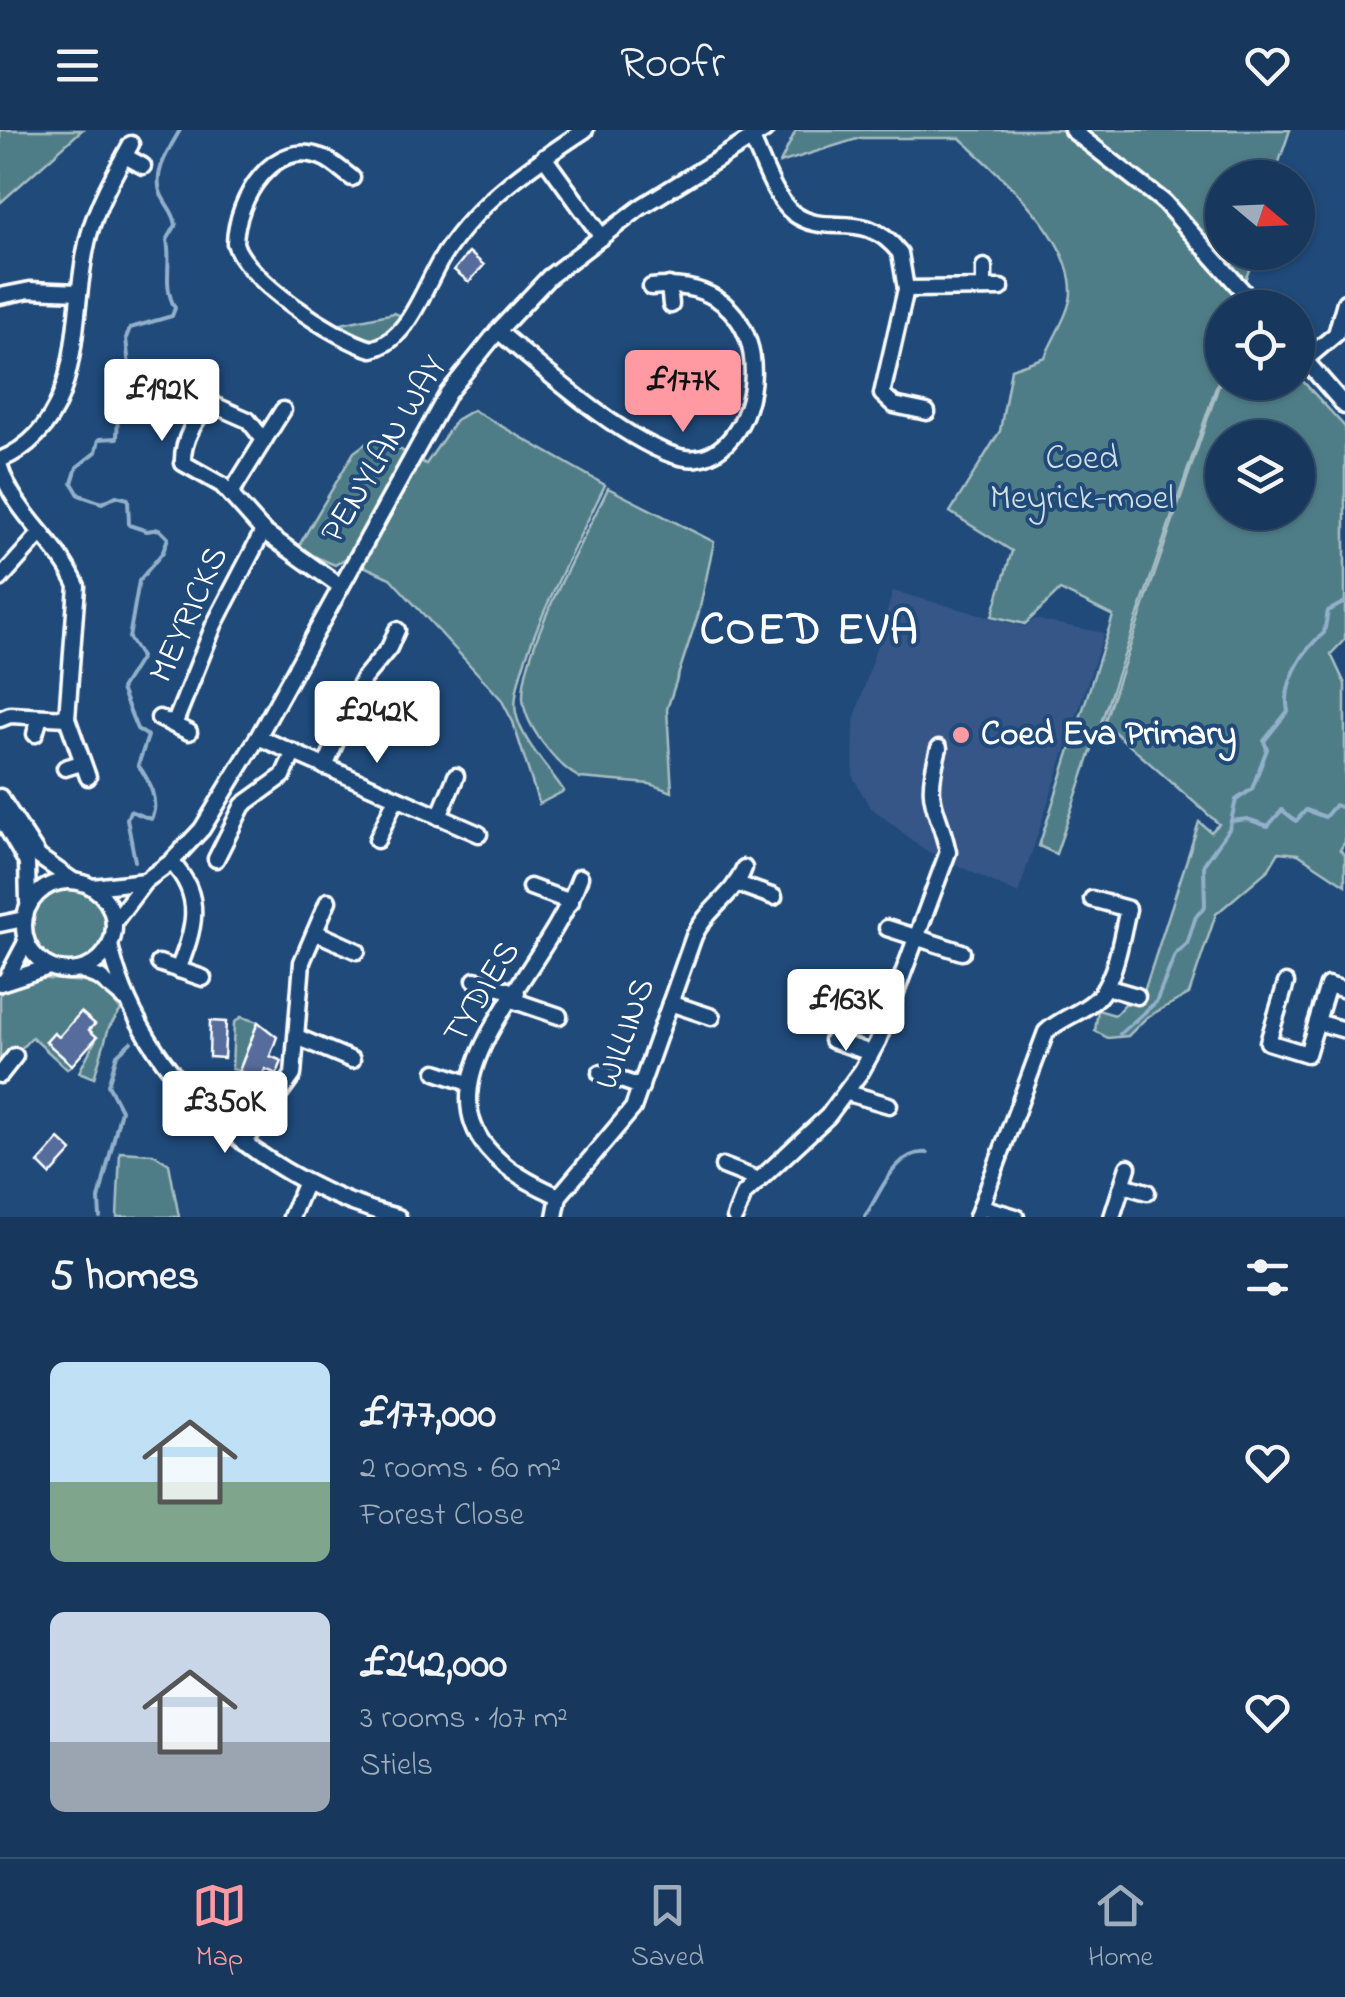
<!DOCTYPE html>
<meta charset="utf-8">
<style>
body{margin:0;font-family:"Indie Flower",sans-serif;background:#244365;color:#f1f3f6;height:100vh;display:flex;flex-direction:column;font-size:38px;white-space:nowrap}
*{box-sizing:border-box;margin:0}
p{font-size:32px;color:#9eacbb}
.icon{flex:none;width:55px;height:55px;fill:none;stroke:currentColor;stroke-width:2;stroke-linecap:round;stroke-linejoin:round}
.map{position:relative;height:1087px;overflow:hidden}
.side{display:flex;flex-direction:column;background:#17385c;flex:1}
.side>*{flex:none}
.needle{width:65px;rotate:109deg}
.tools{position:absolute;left:1205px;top:30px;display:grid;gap:20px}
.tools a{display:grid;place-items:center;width:110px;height:110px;border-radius:50%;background:#17385c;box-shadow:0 2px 8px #0004,0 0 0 2px #365272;font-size:50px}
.price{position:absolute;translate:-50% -85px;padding:0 22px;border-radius:10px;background:#fff;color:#222;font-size:32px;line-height:65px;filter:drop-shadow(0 2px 5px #0008)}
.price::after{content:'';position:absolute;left:50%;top:60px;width:30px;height:22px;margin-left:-15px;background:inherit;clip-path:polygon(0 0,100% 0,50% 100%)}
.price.active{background:#ff9aa2;color:#111}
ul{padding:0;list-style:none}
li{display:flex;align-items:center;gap:30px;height:250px;padding:0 50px}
li span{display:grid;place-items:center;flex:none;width:280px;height:200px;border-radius:15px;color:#555}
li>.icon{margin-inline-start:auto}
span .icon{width:120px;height:120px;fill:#fffc;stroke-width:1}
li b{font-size:42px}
h2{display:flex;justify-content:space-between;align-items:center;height:120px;padding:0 50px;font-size:42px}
header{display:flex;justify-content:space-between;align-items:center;height:130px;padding:0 50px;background:#17385c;font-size:45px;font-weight:600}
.tabs{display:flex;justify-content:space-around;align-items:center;height:140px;border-top:2px solid #365272;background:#17385c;font-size:28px;color:#9eacbb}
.tabs a{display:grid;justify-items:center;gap:5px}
.tabs .active{color:#ff9aa2}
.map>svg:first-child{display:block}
.built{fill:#345786}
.green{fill:#507d87;stroke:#a8bec3;stroke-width:2.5;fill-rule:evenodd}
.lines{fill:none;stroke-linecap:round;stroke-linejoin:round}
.stream{stroke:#92b0ca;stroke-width:4}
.building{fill:#566c9c;stroke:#fff;stroke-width:2.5}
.minor-casing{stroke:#fff;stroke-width:21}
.minor{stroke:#1f4a7a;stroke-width:14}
.poi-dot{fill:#ff9aa2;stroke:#1f4a7a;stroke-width:4}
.labels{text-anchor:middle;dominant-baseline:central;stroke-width:8;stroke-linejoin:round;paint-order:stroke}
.street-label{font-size:35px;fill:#fff;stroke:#1f4a7a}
.park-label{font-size:35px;fill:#d3dee1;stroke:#1f4a7a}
.poi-label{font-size:35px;font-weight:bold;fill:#fff;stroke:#1f4a7a;text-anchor:start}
.district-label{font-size:45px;font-weight:bold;letter-spacing:2.5px;fill:#fff;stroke:#1f4a7a}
</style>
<header><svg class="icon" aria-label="menu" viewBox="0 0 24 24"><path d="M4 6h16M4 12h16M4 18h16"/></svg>Roofr<svg class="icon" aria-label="heart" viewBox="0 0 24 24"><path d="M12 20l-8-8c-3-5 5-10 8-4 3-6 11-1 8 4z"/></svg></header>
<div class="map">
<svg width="1345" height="1087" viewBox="0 0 1345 1087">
<rect width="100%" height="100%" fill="#1f4a7a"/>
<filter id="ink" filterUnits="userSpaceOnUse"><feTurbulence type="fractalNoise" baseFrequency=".01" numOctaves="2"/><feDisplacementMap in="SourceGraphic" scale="20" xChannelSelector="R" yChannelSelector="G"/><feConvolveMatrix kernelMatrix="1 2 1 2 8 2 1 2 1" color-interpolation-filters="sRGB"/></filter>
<g filter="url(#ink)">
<polygon class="built" points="893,461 1026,497 1034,489 1104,503 1018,764 925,720 869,676 853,647 854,591"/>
<g class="green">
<polygon points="0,0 82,0 0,73"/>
<path d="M796 0H1290L1274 47 1222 48V122L1256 123 1239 165 1248 177 1222 178V240L1056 724 1039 716 1113 486 1060 460 1025 494 992 486 1012 421 950 382 1000 301 1011 239 1045 227C1052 209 1071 181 1071 162 1072 105 997 43 960 8H860L780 33Z"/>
<path d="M394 183 402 186C393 221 362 214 341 194Z"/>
<path d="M1222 246V252H1298V246L1345 297V509L1331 524 1345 554V712L1340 720 1345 724V755L1298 724 1279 722 1269 739 1216 784 1189 864 1147 887 1128 906 1108 908 1095 901 1098 880 1115 885 1125 874 1141 871 1199 692 1211 702 1219 694 1104 593ZM1222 308H1298V382H1222Z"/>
<path d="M473 280 605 355C584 400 507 541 516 583 521 610 549 638 564 661L539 674 513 592 501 569 390 448 346 428 335 435 297 419 354 322 376 306 426 334 456 290Z"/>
<path d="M608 358 714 412 699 482 667 579 672 662 650 654 580 648C557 636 523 594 523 567 523 514 584 410 608 358Z"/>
<circle cx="70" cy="795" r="38"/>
<polygon points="37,848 97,853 121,880 109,897 94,948 79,942 97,907 89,900 95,894 46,912 72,935 67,939 32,907 0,941 0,864 10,854"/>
<polygon points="241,887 258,892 239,941 232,939 234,893"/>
<polygon points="120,1022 153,1024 169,1034 179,1087 117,1087"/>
</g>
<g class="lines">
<g class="stream">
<polyline points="1231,691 1247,689 1268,696 1282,680 1296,691 1306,680 1325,687 1335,675 1345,679"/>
<path d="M135 731 127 689 130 681 151 689C160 673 149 649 138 635L148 606 137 599 121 559 141 527 129 508 139 451 163 422 168 408 159 399 147 401 129 395 128 369 116 366 102 373 79 365 72 353 77 337 96 322 99 309 117 308 118 283 132 265 126 208 130 198 172 186 175 178C162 155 172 135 167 110L176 95C174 81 166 76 161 64 152 43 170 18 180 0"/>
<path d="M1120 904 1156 872 1175 825 1187 814 1196 786 1205 777 1204 734 1229 699 1236 670 1252 659 1267 619 1264 611 1288 581C1282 554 1303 519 1324 503L1328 481 1345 472"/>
<polyline points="100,1087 99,1069 121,980 108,955 117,925 131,912"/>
<path d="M865 1087C881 1062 895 1019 928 1023"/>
</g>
</g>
<g class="building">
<polygon points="469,122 484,135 469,152 454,140"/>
<polygon points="81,882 95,894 89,900 97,907 72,935 46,912 54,903 59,907"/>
<polygon points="210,891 226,892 224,928 209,927"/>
<polygon points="258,892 277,907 270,926 282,931 277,944 265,939 261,950 239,941"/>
<polygon points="59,1009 72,1021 50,1045 38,1033"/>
</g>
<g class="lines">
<defs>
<g id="minor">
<polyline points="1072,0 1164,72 1258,178"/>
<path d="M751 7C762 29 774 68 793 83 829 110 862 75 900 123L906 159 882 264 894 275 927 282"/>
<polyline points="125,26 143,36"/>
<polyline points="544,27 602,107"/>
<path d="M352 48C344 42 335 34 326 29 274 4 236 70 235 113 245 149 335 209 372 219 410 210 425 153 445 123 481 69 533 34 585 0"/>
<polyline points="984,137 984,158"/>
<polyline points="669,155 671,175"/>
<polyline points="906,159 1001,158"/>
<polyline points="0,166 30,160 79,162"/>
<path d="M498 201C542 238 626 314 680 327 765 347 799 141 651 157"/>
<polyline points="1298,222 1345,276"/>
<polyline points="1305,230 1336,204 1345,172"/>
<polyline points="264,310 283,280"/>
<path d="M0 330C90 292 68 181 89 105 98 72 115 43 131 14"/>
<path d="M0 337C15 385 57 411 77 456L67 588 88 647"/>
<path d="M231 363 264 310 248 290 214 275C195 283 182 313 183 333L222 355 263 401 340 456"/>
<polyline points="0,449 41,403"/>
<polyline points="352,574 388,589"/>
<polyline points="159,588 189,602"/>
<polyline points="0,589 10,585 67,588"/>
<polyline points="174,595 214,495 263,401"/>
<polyline points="35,604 40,587"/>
<polyline points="258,607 479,704"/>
<polyline points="325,637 363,549 389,518 397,500"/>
<polyline points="65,638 81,633"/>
<polyline points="0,667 39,727 72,750"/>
<polyline points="0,686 27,733 28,772"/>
<polyline points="439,687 456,646"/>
<polyline points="377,710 396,668"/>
<polyline points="216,729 243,675 283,646 294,622"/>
<path d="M171 732C205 767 194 799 178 840"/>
<circle cx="69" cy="796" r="45"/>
<polyline points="738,754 774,767"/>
<polyline points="93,757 145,751 171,732 202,699 258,607 448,263 498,201 549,147 641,77 765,0"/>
<polyline points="530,757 571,772"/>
<polyline points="114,792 145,751"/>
<polyline points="0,794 24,789"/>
<polyline points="887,798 962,822"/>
<polyline points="315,802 357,821"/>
<path d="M110 815C139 949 269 1056 398 1087"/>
<polyline points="159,833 203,848"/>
<polyline points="79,840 100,848 124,868"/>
<polyline points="7,848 26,812"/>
<polyline points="475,850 517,863"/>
<polyline points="0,853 49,837"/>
<polyline points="1286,853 1268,912 1307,924 1328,855 1345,860"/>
<polyline points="1106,857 1137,866"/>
<polyline points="512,870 559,886"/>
<polyline points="670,873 712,887"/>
<polyline points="1317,892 1345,900"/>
<polyline points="297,907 352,930"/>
<polyline points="832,910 871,923"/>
<polyline points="436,942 468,953"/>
<polyline points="600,943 641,957"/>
<polyline points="0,945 15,926"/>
<polyline points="848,963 889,975"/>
<polyline points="244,1013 293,945 302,832 328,771"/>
<polyline points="723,1036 759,1050"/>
<polyline points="1123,1055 1147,1062"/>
<path d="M559 1066C366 984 537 866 580 747"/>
<polyline points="982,1077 1016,1087"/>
<polyline points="291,1087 305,1054"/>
<path d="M555 1087 559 1066 633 978 694 806C707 778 734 766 744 738"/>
<path d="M735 1087 744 1064 828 986 862 940 878 911 948 722C937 671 923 676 939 618"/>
<path d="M977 1087 1046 902C1061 888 1079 884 1094 871 1116 853 1121 806 1128 779L1092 769"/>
<polyline points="1112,1087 1128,1037"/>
</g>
</defs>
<use href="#minor" class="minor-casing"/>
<use href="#minor" class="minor"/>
</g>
</g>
<circle class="poi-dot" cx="961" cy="605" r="10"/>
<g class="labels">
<g class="street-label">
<text transform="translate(385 320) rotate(-59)">PENYLAN WAY</text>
<text transform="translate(190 485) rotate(-66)">MEYRICKS</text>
<text transform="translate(483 863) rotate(-59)">TYDIES</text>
<text transform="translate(626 904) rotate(-70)">WILLINS</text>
</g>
<g class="park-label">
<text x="1082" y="329">Coed<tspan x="1082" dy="40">Meyrick-moel</tspan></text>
</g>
<g class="poi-label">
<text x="981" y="605">Coed Eva Primary</text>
</g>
<g class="district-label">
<text x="810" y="502">COED EVA</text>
</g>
</g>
</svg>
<div class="tools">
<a><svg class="needle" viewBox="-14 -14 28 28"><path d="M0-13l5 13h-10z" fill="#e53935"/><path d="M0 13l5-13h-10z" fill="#9eacbb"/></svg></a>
<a><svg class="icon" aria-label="locate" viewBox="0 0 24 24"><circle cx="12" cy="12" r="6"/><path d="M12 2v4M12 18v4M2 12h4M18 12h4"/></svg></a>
<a><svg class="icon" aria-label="layers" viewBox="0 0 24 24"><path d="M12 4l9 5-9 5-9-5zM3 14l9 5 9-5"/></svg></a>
</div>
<b class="price active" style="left:683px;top:305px">£177K</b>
<b class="price" style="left:162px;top:314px">£192K</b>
<b class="price" style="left:377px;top:636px">£242K</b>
<b class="price" style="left:846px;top:924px">£163K</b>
<b class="price" style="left:225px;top:1026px">£350K</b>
</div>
<section class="side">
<h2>5 homes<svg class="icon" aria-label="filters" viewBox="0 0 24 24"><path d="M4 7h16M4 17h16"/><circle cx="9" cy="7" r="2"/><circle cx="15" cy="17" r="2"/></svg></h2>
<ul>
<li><span style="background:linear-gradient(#bfe0f5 60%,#7fa58c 0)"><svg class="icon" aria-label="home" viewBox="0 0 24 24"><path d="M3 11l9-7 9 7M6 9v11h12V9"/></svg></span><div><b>£177,000</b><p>2 rooms · 60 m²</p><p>Forest Close</p></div><svg class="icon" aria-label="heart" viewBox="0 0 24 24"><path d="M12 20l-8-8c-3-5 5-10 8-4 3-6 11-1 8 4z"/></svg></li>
<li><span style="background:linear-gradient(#c9d6e8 65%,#9aa5b1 0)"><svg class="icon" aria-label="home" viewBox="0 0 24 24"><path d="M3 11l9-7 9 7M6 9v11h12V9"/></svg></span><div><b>£242,000</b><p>3 rooms · 107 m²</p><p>Stiels</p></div><svg class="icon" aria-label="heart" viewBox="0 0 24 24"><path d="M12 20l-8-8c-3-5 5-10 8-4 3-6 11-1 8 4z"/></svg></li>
</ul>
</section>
<nav class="tabs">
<a class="active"><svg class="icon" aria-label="map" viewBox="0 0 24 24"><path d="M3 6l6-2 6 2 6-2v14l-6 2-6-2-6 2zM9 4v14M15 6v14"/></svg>Map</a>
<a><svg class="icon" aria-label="saved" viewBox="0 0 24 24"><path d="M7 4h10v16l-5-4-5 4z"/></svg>Saved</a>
<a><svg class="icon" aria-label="home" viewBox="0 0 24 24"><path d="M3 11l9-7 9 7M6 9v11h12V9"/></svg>Home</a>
</nav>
